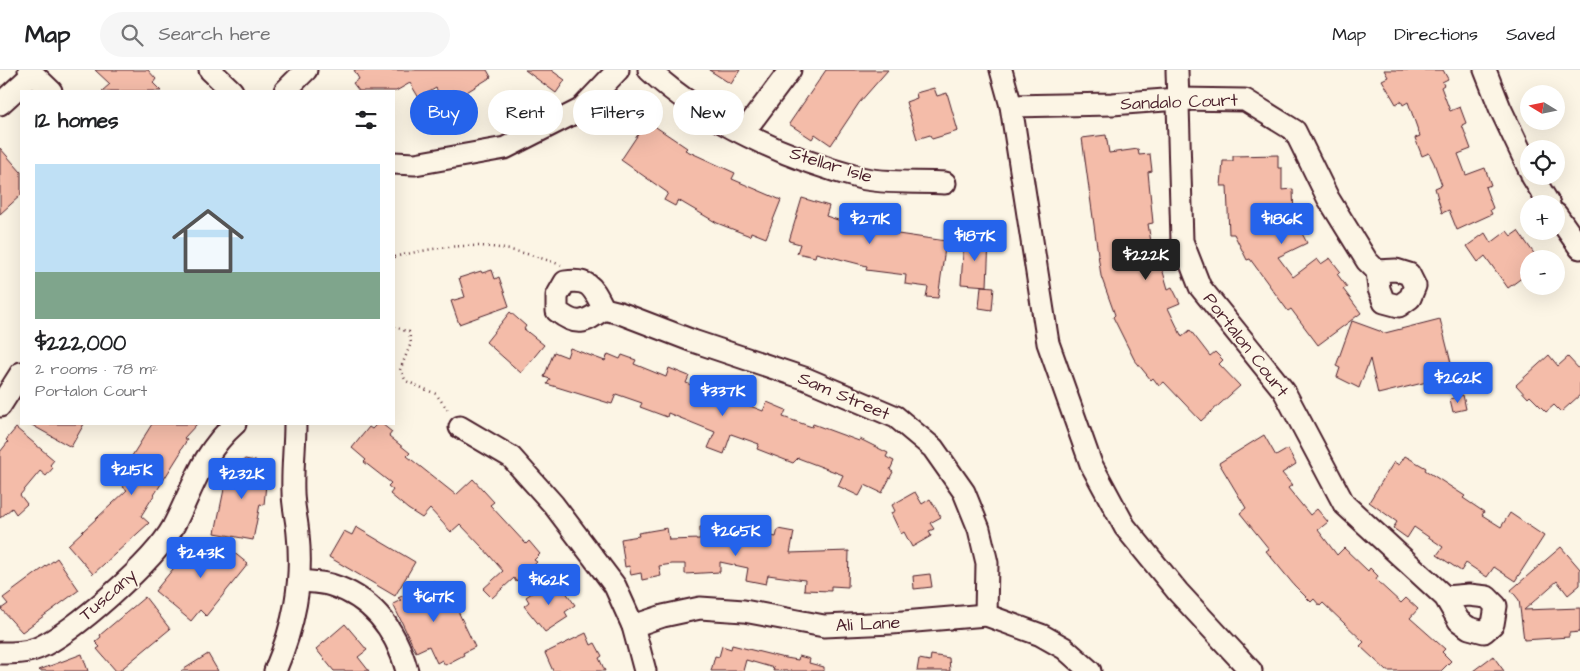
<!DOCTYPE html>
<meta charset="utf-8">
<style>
body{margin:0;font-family:"Architects Daughter",sans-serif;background:#f6f6f6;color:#202124;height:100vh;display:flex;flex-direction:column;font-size:19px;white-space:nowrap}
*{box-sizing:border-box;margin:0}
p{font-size:16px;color:#757577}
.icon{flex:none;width:28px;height:28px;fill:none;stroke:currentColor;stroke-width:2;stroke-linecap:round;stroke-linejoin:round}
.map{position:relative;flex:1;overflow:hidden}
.panel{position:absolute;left:20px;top:20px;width:375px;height:335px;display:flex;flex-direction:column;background:#fff;border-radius:0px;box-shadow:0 5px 20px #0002}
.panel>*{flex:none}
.banner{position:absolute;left:410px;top:20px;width:475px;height:45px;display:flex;gap:10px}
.needle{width:32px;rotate:280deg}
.buttons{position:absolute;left:1520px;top:15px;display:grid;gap:10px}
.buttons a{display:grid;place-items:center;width:45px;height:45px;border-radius:50%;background:#fff;box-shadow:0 5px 20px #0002;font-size:25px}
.price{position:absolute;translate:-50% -42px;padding:0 11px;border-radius:5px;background:#2563eb;color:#fff;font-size:16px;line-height:32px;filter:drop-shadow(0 1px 2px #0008)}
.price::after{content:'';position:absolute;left:50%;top:30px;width:15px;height:11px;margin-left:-8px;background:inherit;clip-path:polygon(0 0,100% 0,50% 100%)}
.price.active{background:#222;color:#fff}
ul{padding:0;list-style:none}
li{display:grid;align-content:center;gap:10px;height:265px;padding:0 15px}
li span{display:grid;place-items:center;height:155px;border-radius:0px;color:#555}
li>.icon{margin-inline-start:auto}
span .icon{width:90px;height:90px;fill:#fffc;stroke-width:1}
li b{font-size:21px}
h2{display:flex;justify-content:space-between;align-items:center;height:60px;padding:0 15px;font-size:21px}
.chip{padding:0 18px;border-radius:22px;background:#fff;box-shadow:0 5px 20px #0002;font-size:18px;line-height:45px}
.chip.active{background:#2563eb;color:#fff}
header{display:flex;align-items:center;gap:30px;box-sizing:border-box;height:70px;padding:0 25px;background:#fff;border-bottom:1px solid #e0e0e0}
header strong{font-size:24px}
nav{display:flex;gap:28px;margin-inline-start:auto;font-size:18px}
.search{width:350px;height:45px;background:#f6f6f6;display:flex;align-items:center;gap:12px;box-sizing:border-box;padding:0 18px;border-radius:28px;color:#757577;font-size:19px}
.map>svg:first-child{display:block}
.building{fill:#f4bca9;stroke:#4a1f2b}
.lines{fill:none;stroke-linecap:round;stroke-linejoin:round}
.minor-casing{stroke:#4a1f2b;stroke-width:25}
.path{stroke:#4a1f2b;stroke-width:2.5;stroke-dasharray:1 4;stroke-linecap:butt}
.minor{stroke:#fcf5e5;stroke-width:21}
.labels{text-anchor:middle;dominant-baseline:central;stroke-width:4;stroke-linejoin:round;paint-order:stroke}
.street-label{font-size:18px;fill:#4a1f2b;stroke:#fcf5e5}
</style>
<header>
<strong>Map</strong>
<div class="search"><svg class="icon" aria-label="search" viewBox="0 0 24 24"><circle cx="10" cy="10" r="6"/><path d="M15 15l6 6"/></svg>Search here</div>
<nav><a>Map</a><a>Directions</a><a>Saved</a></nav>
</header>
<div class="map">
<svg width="1580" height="601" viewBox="0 0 1580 601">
<rect width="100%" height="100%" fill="#fcf5e5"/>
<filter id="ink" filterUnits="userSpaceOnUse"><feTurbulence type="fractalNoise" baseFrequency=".02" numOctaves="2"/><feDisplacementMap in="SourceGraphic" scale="10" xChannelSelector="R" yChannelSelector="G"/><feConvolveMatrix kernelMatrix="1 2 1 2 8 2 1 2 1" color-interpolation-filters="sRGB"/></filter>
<g filter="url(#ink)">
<g class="building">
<polygon points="95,0 148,0 156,9 153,13 161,21 102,21 110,14"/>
<polygon points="354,0 487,0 491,7 457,28 453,20 441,27 436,18 419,28 410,13 396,21 359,21 353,13 359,9"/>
<polygon points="525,0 551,0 565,10 556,23"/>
<polygon points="709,0 740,0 731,14"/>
<polygon points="826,0 888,0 859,33 831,75 815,64 812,69 789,54"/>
<polygon points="1384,0 1443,0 1448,9 1442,12 1444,15 1441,17 1450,41 1460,37 1466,53 1462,55 1471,79 1458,84 1466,105 1485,98 1491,115 1485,117 1493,138 1490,140 1492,144 1457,160 1449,140 1442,143 1435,118 1442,115 1434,93 1429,83 1422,86 1415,68 1420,66 1408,32 1403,35 1401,31 1396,34 1382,10 1388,7"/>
<polygon points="934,18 937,26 947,23 958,61 932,69 930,65 917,69 906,32 917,28 916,23"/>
<polygon points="647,51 687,78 685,80 735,103 732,109 781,130 766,168 751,162 750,166 717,153 678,130 675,136 664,130 668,123 621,90"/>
<polygon points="1106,65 1109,83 1138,79 1139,85 1150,84 1152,101 1148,102 1153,153 1148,154 1154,190 1159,188 1168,219 1172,217 1180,233 1168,238 1182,267 1190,260 1210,286 1215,282 1223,290 1219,294 1240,316 1201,351 1164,312 1159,316 1153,308 1151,310 1134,289 1113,247 1115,245 1101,206 1082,68"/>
<polygon points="0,78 21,102 21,125 0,144"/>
<polygon points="1278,85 1278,98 1282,98 1282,120 1293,119 1294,148 1307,173 1278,187 1293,207 1317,189 1321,194 1330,188 1340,201 1337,204 1347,217 1343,219 1361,243 1318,275 1291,239 1288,241 1250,189 1247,190 1234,164 1229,164 1227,116 1221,116 1223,91 1233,91 1233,86"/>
<polygon points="802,128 829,136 826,146 850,154 852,141 879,147 878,149 893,152 891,163 946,171 938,228 926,227 928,217 905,214 906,205 866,200 867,196 816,183 815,187 797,183 800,174 789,171"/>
<polygon points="1507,161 1511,166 1518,161 1538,189 1529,189 1529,197 1520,204 1523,207 1508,218 1485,186 1478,192 1467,176 1485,163 1491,173"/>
<polygon points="964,169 989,170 987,216 961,214"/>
<polygon points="492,200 495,209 499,207 509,236 459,254 451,231 465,227 459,208 481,201 482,203"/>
<polygon points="981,216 994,217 992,240 979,238"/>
<polygon points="510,242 526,256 524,259 544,275 521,303 486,272"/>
<polygon points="1440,249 1451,293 1446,294 1448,304 1439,307 1439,309 1378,324 1370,289 1359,318 1337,307 1340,298 1336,296 1352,251 1385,263"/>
<polygon points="570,278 605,291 608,284 620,289 622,285 636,290 634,294 666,307 669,298 689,306 686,313 724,327 725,323 742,329 740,332 763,341 767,332 786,340 783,347 812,357 813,354 859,371 860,369 888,383 886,387 894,391 890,400 893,402 882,423 865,415 859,426 838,416 843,405 798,388 793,393 757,379 759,374 731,364 724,384 708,378 715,362 668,343 667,347 640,337 642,333 616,324 612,334 547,314 550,309 544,307 554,282 567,287"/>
<polygon points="1549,285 1558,296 1568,287 1580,300 1580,325 1561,342 1554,335 1546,342 1530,326 1528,328 1516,315"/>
<polygon points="1463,325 1466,339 1453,342 1450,329"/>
<polygon points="30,354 84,354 71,377"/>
<polygon points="152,354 197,354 184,368 187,370 180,381 181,382 141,446 149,453 93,504 68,475 127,420 123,417 127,410 120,405"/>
<polygon points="377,354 382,354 392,362 389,366 410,383 407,386 456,425 473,409 494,432 490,435 526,474 529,471 540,484 534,490 537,492 516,512 514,508 492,528 483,519 503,501 483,478 460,454 451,462 430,439 422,448 408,439 390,424 393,420 388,416 391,413 364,392 366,390 352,378 369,357 372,359"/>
<polygon points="16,358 54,390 50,395 53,398 46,406 40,401 20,425 27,434 16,444 12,438 0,448 0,382 8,372 6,370"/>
<polygon points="1264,365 1276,386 1288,379 1296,394 1282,403 1292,415 1288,418 1310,445 1317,439 1328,452 1318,460 1337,485 1344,478 1368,501 1370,498 1378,506 1376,510 1401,533 1406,528 1418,539 1410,548 1445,579 1442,582 1451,591 1441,601 1387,601 1360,576 1364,572 1323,533 1320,536 1314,529 1311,532 1294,515 1266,481 1269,479 1240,443 1246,438 1219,393"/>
<polygon points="1405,386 1426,398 1425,400 1465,426 1463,428 1484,442 1482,445 1501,457 1510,443 1544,466 1515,511 1494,497 1487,507 1466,493 1461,501 1437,485 1443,477 1414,457 1407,468 1393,458 1397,452 1369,432 1394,392 1399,395"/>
<polygon points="245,389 260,392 258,401 267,403 264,435 260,434 253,470 215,463 230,390 241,392"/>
<polygon points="915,422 922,434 930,429 941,447 930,453 934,459 929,461 931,466 912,477 904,462 901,464 891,443 895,441 892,435"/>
<polygon points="724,456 724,464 759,471 761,464 776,467 778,459 794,462 790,483 849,481 848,517 831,516 831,521 804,520 805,510 768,505 766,514 746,510 748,498 720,492 720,502 685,504 685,494 672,494 659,496 661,506 642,510 641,503 631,505 629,496 625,497 621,469 639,466 638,463 667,458 669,470 700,469 700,457"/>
<polygon points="356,457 415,492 395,526 329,487 344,461 352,465"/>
<polygon points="216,468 248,494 206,546 200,540 191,551 155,521 191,477 202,486"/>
<polygon points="1561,477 1580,499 1580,515 1568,525 1557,511 1524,540 1580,538 1580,562 1569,563 1569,567 1524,570 1519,530 1511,520"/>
<polygon points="57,488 79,520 22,562 1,539 8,534 3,528"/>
<polygon points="930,504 932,517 914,519 913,506"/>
<polygon points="434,511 440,522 447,518 475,577 463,583 464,585 445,595 442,590 437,593 429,576 416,582 393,534 401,530 398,528"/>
<polygon points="548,512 556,523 563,518 575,535 565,542 568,547 545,562 524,536 529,532 526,527"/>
<polygon points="145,527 170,559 119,601 116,601 97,579 100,577 95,572 101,567 100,565"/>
<polygon points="345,554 367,580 358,587 369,601 334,601 316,579"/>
<polygon points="586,563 591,575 595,573 602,586 599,588 605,601 553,601 545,583"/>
<polygon points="732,575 780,587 798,590 799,586 810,589 809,593 824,597 824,601 773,601 774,598 746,590 743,601 711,601 715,586 719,587 722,576 731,579"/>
<polygon points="82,584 88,601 40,601 39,600"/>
<polygon points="208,584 218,601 181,601"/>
<polygon points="931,585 949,588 950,601 917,601 919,589 930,591"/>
<polygon points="1493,586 1504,601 1473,601"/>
</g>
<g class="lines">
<defs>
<g id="minor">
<polyline points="29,0 51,21"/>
<polyline points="210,0 232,21"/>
<path d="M649 0C703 51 790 90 861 108 884 114 921 111 945 113"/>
<polyline points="1001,0 1011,36 1048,273 1091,394 1125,457 1178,522 1251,601"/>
<polyline points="1177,0 1182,171 1200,217 1284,321 1344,434 1445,527 1459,551 1469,558 1484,562 1493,554 1496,536 1487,527 1469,525 1445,527"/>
<polyline points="1485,0 1500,38 1529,99"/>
<polyline points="285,21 306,0"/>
<polyline points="0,34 33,4"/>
<polyline points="1011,36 1112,34 1178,29 1245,30 1295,61 1328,128 1367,191 1377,201 1379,219 1384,232 1399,236 1410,228 1415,216 1409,204 1396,200 1377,201"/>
<polyline points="743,63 790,0"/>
<polyline points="394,93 415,94 505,78 580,40 618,0"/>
<polyline points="1532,106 1549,134"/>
<polyline points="1556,144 1580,178"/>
<path d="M604 239C584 253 577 257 557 241V226L565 212C591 208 593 219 604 239L620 243 693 271 804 308 896 347 933 378 964 422 979 459 987 493 986 545"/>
<polyline points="0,336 21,303"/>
<polyline points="460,357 511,387 553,434 615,516 633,556 645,601"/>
<path d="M300 511C310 512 321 512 331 515 373 528 396 560 407 601"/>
<polyline points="633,556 663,546 700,538 744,541 824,556 892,553 986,545 1041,565 1064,578 1090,601"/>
<path d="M0 583C13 583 26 583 38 578 73 563 154 491 173 457 193 419 201 384 235 354"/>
<path d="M275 601C294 556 303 513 298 464 297 450 293 436 293 422 292 399 295 377 295 354"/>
</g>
</defs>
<use href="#minor" class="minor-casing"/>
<g class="path">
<path d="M394 187C461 171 495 171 561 195"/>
<polyline points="394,257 409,262 411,273 400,300 406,311 436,324 450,343"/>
</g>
<use href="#minor" class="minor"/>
</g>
</g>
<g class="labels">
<g class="street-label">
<text transform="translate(1179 32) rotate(-2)">Sandalo Court</text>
<text transform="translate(831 95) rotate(17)">Stellar Isle</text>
<text transform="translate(1246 275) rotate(52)">Portalon Court</text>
<text transform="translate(844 326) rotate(23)">Sam Street</text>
<text transform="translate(108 525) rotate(-41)">Tuscany</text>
<text transform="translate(868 554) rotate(-3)">Ali Lane</text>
</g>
</g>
</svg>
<div class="buttons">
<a><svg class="needle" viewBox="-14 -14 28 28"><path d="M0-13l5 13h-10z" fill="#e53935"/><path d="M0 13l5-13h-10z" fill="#757577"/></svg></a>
<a><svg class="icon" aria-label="locate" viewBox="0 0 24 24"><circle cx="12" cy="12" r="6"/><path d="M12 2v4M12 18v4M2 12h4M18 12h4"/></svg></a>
<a>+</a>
<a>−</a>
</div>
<b class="price" style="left:870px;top:175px">$271K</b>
<b class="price" style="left:1282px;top:175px">$186K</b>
<b class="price" style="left:975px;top:192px">$187K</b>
<b class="price active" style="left:1146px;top:211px">$222K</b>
<b class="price" style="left:1458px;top:334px">$262K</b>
<b class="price" style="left:723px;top:347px">$337K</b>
<b class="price" style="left:132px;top:426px">$215K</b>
<b class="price" style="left:242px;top:430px">$232K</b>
<b class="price" style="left:736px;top:487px">$265K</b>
<b class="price" style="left:201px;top:509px">$243K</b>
<b class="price" style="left:549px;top:536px">$162K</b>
<b class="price" style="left:434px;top:553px">$617K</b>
<div class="banner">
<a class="chip active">Buy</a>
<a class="chip">Rent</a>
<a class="chip">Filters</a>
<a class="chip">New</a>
</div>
<section class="panel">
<h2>12 homes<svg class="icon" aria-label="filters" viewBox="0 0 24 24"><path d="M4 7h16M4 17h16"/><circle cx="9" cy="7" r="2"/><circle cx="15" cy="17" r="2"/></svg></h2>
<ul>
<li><span style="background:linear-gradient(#bfe0f5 70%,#7fa58c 0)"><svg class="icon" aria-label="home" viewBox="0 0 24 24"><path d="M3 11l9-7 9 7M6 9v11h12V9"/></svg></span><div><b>$222,000</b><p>2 rooms · 78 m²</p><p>Portalon Court</p></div></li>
</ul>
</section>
</div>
